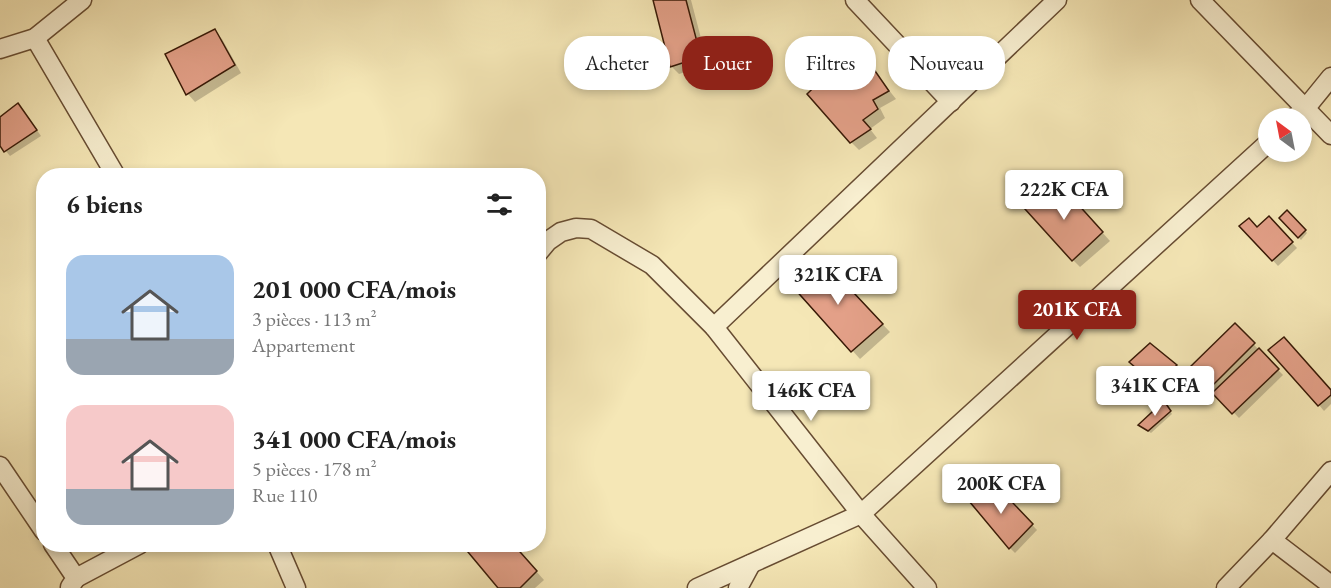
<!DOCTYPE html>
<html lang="fr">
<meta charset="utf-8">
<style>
body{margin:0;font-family:"EB Garamond",serif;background:#f6f6f6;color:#222;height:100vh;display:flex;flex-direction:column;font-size:22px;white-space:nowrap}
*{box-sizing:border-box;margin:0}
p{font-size:20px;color:#767676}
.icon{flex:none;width:33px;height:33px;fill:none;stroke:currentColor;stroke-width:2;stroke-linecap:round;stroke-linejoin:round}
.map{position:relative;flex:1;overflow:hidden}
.drawer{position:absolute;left:36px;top:168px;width:510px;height:384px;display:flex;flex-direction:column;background:#fff;border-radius:24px;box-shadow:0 3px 9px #0003}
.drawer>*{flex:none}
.top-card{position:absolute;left:564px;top:36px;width:570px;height:54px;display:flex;gap:12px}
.needle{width:39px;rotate:328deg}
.controls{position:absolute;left:1258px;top:108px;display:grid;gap:12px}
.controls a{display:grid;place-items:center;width:54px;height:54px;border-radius:50%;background:#fff;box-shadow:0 3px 9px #0003;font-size:30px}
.price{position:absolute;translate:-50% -51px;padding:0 14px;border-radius:6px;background:#fff;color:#222;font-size:20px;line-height:39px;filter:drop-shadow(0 2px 3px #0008)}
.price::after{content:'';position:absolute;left:50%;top:36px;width:18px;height:14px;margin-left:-9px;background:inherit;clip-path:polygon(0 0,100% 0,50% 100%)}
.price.current{background:#8f2418;color:#fff}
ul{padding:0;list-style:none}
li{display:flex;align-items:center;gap:18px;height:150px;padding:0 30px}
li span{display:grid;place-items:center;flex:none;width:168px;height:120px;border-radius:18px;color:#555}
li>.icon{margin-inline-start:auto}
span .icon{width:72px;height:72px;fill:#fffc;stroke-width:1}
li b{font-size:26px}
h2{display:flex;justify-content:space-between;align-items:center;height:72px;padding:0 30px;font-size:26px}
.pill{padding:0 21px;border-radius:24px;background:#fff;box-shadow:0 3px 9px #0003;font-size:21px;line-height:54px}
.pill.current{background:#8f2418;color:#fff}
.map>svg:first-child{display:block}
.shadow{fill:#0003}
.building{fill:#e3a088;stroke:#381906;stroke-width:1.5}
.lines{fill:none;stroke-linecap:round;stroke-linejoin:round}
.street-casing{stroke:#674c32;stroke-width:21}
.street{stroke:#f8efd0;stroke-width:18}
</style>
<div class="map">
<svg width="1331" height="588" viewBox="0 0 1331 588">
<rect width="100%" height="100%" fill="#f5e7b6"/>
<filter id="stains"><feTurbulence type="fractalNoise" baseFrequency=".00333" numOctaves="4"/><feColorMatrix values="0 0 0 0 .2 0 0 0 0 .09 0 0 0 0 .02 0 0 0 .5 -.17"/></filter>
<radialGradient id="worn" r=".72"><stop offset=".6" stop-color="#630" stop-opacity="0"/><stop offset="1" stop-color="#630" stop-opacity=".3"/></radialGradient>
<g class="shadow">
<polygon points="655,0 691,0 708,65 679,74 671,66"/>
<polygon points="214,31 222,39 241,73 195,102 188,94"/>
<polygon points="872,69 896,99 880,108 885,118 870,129 877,138 859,150 851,142"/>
<polygon points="23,110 41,136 10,156 0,144 0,119"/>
<polygon points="1065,191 1110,241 1080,267 1073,260"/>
<polygon points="1287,212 1307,233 1301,240 1281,218"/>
<polygon points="1269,218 1297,248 1278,266 1241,226 1257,229"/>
<polygon points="823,262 890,332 860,359 795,287"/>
<polygon points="1235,325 1283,375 1239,418 1191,368"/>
<polygon points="1150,345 1181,371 1144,403 1130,387 1145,374"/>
<polygon points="1331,391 1331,404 1324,411 1319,405"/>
<polygon points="1166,405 1172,414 1151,433 1142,427"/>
<polygon points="993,484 1037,530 1015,553 1010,548"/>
<polygon points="512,544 544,580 535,588 500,588"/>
</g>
<g class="building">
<polygon points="653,0 686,0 701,57 670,67"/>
<polygon points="215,29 235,65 186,95 165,54"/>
<polygon points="873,68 889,91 873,100 878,109 863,120 871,129 850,143 807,94 830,72"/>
<polygon points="18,103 37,130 4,152 0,146 0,117"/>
<polygon points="1057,181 1103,232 1072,261 1025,209"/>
<polygon points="1287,210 1306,230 1298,238 1279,218"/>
<polygon points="1269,216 1293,242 1272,261 1239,226 1249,218 1257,227"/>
<polygon points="823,260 883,324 851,352 793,287"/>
<polygon points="1235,323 1255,343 1209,389 1189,368"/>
<polygon points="1284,337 1331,390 1331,395 1318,406 1268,350"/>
<polygon points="1150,343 1177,365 1138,398 1128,387 1143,374 1129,362"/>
<polygon points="1259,348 1279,369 1232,414 1212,393"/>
<polygon points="1164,401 1171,411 1148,431 1138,425"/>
<polygon points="993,482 1033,524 1009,549 969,501"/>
<polygon points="465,544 513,544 537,571 520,588 498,588 463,546"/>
</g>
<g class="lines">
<defs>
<g id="street">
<polyline points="855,0 951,102"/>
<polyline points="1200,0 1331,135"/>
<polyline points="35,38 116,176"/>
<polyline points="0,49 35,38 82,0"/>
<polyline points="1294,118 1305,109 1331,77"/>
<polyline points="538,253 548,241 561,232 576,228 591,229 652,265 714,327 861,514 927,588"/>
<polyline points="714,327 1057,0"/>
<polyline points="0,466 44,531"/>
<polyline points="1272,540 1331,585"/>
<polyline points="53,544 76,578 70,587"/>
<polyline points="277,544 296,588"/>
<polyline points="76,578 140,544"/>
<polyline points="697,588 861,514 1269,142"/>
<polyline points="738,588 751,564"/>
<polyline points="1226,588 1272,540 1331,471"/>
</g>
</defs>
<use href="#street" class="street-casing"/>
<use href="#street" class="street"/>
</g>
<rect width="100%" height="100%" filter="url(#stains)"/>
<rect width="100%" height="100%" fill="url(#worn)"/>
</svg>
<div class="controls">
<a><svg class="needle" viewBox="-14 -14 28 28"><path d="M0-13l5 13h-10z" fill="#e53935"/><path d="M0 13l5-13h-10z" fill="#767676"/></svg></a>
</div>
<b class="price" style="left:1064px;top:221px">222K CFA</b>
<b class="price" style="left:838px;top:306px">321K CFA</b>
<b class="price current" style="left:1077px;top:341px">201K CFA</b>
<b class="price" style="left:1155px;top:417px">341K CFA</b>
<b class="price" style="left:811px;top:422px">146K CFA</b>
<b class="price" style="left:1001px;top:515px">200K CFA</b>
<div class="top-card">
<a class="pill">Acheter</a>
<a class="pill current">Louer</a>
<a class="pill">Filtres</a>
<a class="pill">Nouveau</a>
</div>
<section class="drawer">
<h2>6 biens<svg class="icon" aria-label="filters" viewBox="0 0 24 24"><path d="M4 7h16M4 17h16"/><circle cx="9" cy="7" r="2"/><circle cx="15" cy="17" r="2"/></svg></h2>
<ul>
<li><span style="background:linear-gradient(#a9c7e8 70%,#9aa5b1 0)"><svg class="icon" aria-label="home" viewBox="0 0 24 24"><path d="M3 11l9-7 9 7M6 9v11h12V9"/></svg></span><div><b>201 000 CFA/mois</b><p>3 pièces · 113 m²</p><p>Appartement</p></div></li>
<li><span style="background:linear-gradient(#f6c9c9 70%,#9aa5b1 0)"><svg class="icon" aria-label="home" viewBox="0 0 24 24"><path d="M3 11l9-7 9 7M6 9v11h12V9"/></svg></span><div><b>341 000 CFA/mois</b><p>5 pièces · 178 m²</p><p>Rue 110</p></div></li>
</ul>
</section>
</div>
